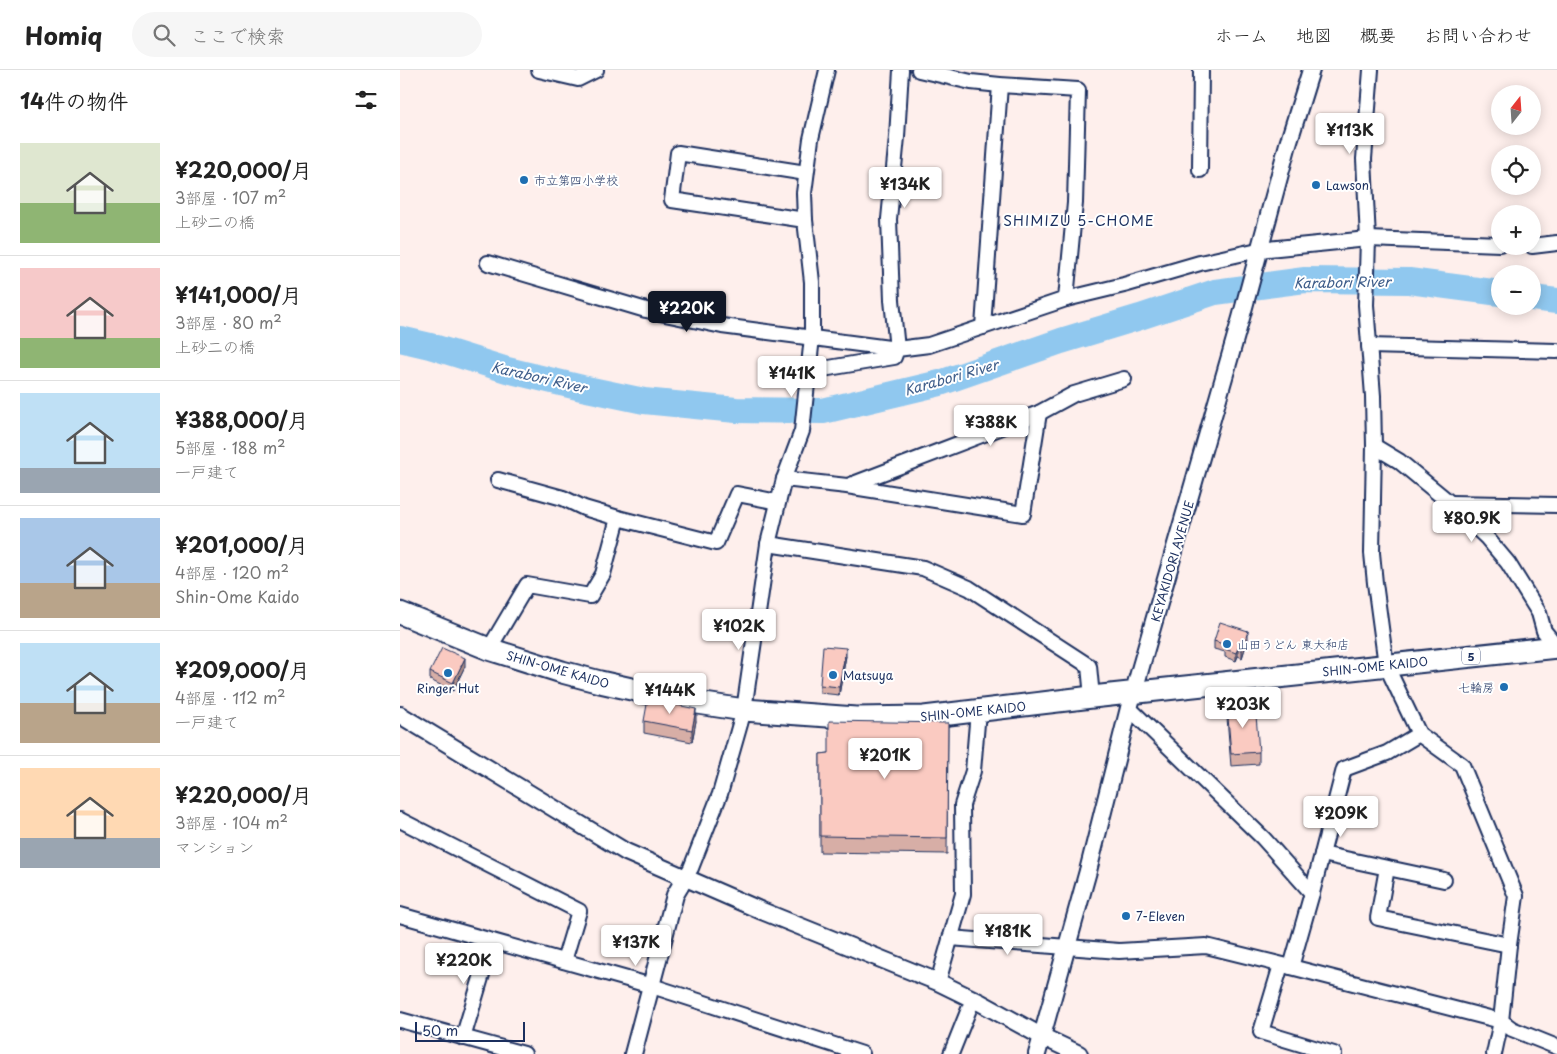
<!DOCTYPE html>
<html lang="ja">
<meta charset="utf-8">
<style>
body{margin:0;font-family:"Playpen Sans","Klee One",sans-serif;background:#f6f6f6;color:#222;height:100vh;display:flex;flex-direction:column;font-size:19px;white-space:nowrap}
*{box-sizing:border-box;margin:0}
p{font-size:16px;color:#767676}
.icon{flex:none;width:28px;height:28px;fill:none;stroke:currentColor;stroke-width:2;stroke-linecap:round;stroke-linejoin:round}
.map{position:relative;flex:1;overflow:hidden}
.details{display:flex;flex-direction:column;background:#fff;width:400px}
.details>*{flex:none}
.needle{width:32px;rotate:17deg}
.fabs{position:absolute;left:1091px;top:15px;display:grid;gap:10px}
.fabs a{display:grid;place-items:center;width:50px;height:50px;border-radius:50%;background:#fff;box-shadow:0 2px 12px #0003;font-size:25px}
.scale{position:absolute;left:15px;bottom:12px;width:110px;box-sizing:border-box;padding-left:5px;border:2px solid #1b2f5e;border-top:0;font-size:14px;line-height:18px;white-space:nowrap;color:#1b2f5e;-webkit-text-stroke:4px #fff;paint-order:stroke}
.price{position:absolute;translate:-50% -42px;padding:0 11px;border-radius:5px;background:#fff;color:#222;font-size:16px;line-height:32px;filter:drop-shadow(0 1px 2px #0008)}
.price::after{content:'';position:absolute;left:50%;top:30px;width:15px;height:11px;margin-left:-8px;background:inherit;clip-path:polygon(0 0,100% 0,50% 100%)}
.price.active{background:#111827;color:#fff}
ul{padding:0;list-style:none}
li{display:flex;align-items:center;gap:15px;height:125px;padding:0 20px}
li+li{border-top:1px solid #e0e0e0}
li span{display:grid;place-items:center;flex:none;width:140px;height:100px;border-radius:0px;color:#555}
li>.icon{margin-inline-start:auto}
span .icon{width:60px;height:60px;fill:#fffc;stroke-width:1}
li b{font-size:21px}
h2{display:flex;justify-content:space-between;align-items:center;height:60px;padding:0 20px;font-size:21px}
header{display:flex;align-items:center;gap:30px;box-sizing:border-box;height:70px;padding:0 25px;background:#fff;border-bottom:1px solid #e0e0e0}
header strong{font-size:24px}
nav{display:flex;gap:28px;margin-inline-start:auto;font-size:18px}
.search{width:350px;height:45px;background:#f6f6f6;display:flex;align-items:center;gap:12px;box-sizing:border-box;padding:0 18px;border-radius:28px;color:#767676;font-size:19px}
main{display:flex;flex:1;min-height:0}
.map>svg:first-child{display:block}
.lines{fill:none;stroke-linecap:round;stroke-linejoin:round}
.river{stroke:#90c8ef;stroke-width:26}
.minor-casing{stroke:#1b2f5e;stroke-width:18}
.tertiary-casing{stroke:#1b2f5e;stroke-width:20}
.primary-casing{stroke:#1b2f5e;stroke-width:25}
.minor{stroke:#fff;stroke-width:14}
.tertiary{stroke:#fff;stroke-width:16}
.primary{stroke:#fff;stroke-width:21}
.wall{fill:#d7aea6;stroke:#1b2f5e}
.shaded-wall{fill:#af8d87;stroke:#1b2f5e}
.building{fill:#facac1;stroke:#1b2f5e}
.poi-dot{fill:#1f6fb2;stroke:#fff;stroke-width:2}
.labels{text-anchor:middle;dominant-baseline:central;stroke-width:4;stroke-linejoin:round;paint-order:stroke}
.shield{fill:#fff;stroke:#5f6d8e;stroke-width:1}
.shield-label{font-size:11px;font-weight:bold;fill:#1b2f5e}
.poi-label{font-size:12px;fill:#1b2f5e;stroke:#fff;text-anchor:start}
.street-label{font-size:12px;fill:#1b2f5e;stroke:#fff}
.neighbourhood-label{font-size:14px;letter-spacing:1px;fill:#1b2f5e;stroke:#fff}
.water-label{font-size:14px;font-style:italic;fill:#3e5d8a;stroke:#fff}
</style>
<header>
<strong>Homiq</strong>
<div class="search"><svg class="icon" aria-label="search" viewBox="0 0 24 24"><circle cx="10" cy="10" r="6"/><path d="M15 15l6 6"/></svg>ここで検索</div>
<nav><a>ホーム</a><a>地図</a><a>概要</a><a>お問い合わせ</a></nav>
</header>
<main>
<section class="details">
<h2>14件の物件<svg class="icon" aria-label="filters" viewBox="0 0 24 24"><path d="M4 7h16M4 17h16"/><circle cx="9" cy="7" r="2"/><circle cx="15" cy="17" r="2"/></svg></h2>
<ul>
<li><span style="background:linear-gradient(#dfe7d0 60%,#8fb573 0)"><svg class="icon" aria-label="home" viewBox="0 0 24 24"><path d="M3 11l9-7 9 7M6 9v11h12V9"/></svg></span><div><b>¥220,000/月</b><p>3部屋 · 107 m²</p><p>上砂二の橋</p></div></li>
<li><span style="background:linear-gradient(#f6c9c9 70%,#8fb573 0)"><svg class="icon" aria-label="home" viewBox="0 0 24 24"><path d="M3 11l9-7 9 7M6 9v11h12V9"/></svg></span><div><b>¥141,000/月</b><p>3部屋 · 80 m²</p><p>上砂二の橋</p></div></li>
<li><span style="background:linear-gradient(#bfe0f5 75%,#9aa5b1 0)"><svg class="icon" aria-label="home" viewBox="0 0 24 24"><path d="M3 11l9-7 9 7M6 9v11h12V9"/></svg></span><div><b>¥388,000/月</b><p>5部屋 · 188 m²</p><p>一戸建て</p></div></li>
<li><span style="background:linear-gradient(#a9c7e8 65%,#b9a48a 0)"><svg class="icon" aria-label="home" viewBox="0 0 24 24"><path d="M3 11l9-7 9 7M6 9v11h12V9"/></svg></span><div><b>¥201,000/月</b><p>4部屋 · 120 m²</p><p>Shin-Ome Kaido</p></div></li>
<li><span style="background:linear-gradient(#bfe0f5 60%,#b9a48a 0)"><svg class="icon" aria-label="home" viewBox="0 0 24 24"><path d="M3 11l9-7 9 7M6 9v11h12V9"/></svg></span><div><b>¥209,000/月</b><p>4部屋 · 112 m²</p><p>一戸建て</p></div></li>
<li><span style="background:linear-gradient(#ffd9b3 70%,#9aa5b1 0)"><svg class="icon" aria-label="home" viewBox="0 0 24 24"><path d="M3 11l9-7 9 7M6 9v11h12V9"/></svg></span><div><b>¥220,000/月</b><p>3部屋 · 104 m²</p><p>マンション</p></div></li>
</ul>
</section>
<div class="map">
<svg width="1157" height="984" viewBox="0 0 1157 984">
<rect width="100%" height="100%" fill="#feefec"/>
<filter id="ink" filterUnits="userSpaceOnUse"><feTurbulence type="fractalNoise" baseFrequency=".02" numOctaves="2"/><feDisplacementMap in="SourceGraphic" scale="10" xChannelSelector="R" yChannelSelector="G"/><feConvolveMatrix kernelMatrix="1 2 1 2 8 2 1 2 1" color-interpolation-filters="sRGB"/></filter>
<g filter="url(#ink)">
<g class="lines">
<g class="river">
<polyline points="1132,228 1157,231"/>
<polyline points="0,269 30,276 107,300 182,318 244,331 336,340 423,341 540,313 661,271 740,247 815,222 905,210 1009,211 1100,223"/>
</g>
<defs>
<g id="minor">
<polyline points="139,0 178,9 196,0"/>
<polyline points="519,0 571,12 600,15 678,20 675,133 666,229"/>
<polyline points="971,0 964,89 968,169 966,235 973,326 974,376 972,483 975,513 986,595 1019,664 1062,695 1116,826 1109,875 1101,951 1094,984"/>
<polyline points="800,100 801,0"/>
<polyline points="405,150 272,130 278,83 406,103"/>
<polyline points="1132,176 1157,173"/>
<polyline points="88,193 246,240 322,256 497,279 492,230 489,149 497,67 501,0"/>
<polyline points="583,257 600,15"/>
<polyline points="969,276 1157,281"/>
<polyline points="410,297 423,299 494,287 497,279 529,275 666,229 724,215 800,193 858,180 968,169 1100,174"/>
<polyline points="974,376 999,391 1050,433 1087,468 1108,493 1139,543 1144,561 1157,577"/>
<polyline points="384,409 447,416 623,444 639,343"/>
<polyline points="98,410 163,428 184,438 218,448"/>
<polyline points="448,416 639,343 674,324 724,309"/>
<polyline points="1050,433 1157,435"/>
<polyline points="368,474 523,498 569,518 689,596 692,627"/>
<polyline points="89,579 127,515 190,526 203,504 218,448 316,473 337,424 378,432"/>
<polyline points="729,638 863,768 912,823"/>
<polyline points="0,750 179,841 164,891"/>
<polyline points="922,784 1044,810"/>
<polyline points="987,798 978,848 1109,875"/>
<polyline points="285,808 291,798 320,724 344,640 368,474 384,409 402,361 412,267 412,212 405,150 404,123 411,69 427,0"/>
<polyline points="0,845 252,916 462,984"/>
<polyline points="550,868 719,881 806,876 891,897 1101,951 1112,959 1157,977"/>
<polyline points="881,895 861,962 934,984"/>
<polyline points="891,897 912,823 944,699 987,683 1019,664"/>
<polyline points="538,912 563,824 562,735 573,701 578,641"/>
<polyline points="0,950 124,984"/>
<polyline points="63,968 92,871"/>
<polyline points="551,984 573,929"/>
</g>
<g id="tertiary">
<polyline points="0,645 226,782 362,841 538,912 581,933 641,966 679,984"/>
<polyline points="233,984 275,825 285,808"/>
<polyline points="637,984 688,801 729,638 841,248 888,74 911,0"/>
</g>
<polyline id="primary" points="0,543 89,579 162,602 200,612 285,631 344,640 456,648 524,647 692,627 1157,577"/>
</defs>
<use href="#minor" class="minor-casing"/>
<use href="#tertiary" class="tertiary-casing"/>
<use href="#primary" class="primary-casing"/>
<use href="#minor" class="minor"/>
<use href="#tertiary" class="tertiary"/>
<use href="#primary" class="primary"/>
</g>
<g class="wall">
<polygon points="848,569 842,588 838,586 836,591 825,587 825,582 814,579 814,571"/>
<polygon points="446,586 439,625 420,623 420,615"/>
<polygon points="65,596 53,621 30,610 30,602"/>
<polygon points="827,635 859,682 859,694 831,696 827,648"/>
<polygon points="244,651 296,651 292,672 244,663"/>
<polygon points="548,653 547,784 420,782 420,684 429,683"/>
</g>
<g class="shaded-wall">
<polygon points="848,561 848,569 842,588 842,580"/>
<polygon points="446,578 446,586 439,625 439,617"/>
<polygon points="838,578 838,586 836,591 836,583"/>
<polygon points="65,588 65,596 53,621 53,613"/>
<polygon points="296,639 296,651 292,672 292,660"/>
</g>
<g class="building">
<polygon points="820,552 848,561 842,580 838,578 836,583 825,579 826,575 814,571"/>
<polygon points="423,576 446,578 439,617 420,615"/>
<polygon points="42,578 65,588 53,613 30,602"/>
<polygon points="248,629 296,639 292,660 244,651"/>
<polygon points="855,633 859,682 831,684 827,635"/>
<polygon points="429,651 548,653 547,768 420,766 420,684 429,683"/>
</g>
</g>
<g class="poi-dot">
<circle cx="124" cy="110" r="5"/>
<circle cx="916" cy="115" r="5"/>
<circle cx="827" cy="574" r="5"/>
<circle cx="48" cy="603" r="5"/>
<circle cx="433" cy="605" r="5"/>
<circle cx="1104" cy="617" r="5"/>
<circle cx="726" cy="846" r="5"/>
</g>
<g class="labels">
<rect class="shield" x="1062" y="577.5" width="18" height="17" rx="4"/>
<g class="shield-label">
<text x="1071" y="586">5</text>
</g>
<g class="poi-label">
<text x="134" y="110">市立第四小学校</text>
<text x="926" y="115">Lawson</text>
<text x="837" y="574">山田うどん 東大和店</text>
<text x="443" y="605">Matsuya</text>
<text x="1094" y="617" text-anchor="end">七輪房</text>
<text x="48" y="618" text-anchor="middle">Ringer Hut</text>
<text x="736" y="846">7-Eleven</text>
</g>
<g class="street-label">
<text transform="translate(772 491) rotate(-74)">KEYAKIDORI AVENUE</text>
<text transform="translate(975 596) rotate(-6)">SHIN-OME KAIDO</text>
<text transform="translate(158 599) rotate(16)">SHIN-OME KAIDO</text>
<text transform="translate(573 641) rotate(-6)">SHIN-OME KAIDO</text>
</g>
<g class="neighbourhood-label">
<text x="679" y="150">SHIMIZU 5-CHOME</text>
</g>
<g class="water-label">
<text transform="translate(942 212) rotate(-1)">Karabori River</text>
<text transform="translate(139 307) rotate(13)">Karabori River</text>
<text transform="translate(551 307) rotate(-16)">Karabori River</text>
</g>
</g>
</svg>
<div class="fabs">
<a><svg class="needle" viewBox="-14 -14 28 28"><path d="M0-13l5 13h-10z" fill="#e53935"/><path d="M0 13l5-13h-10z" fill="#767676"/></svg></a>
<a><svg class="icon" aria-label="locate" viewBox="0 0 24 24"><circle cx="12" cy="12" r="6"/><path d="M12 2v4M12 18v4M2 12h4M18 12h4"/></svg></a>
<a>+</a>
<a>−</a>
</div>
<div class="scale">50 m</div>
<b class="price" style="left:950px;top:85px">¥113K</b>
<b class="price" style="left:505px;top:139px">¥134K</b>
<b class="price active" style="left:287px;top:263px">¥220K</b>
<b class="price" style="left:392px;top:328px">¥141K</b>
<b class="price" style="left:591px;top:377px">¥388K</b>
<b class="price" style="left:1072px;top:473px">¥80.9K</b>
<b class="price" style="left:339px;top:581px">¥102K</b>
<b class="price" style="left:270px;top:645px">¥144K</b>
<b class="price" style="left:843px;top:659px">¥203K</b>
<b class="price" style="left:485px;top:710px">¥201K</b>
<b class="price" style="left:941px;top:768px">¥209K</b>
<b class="price" style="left:608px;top:886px">¥181K</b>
<b class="price" style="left:236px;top:897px">¥137K</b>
<b class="price" style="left:64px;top:915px">¥220K</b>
</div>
</main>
